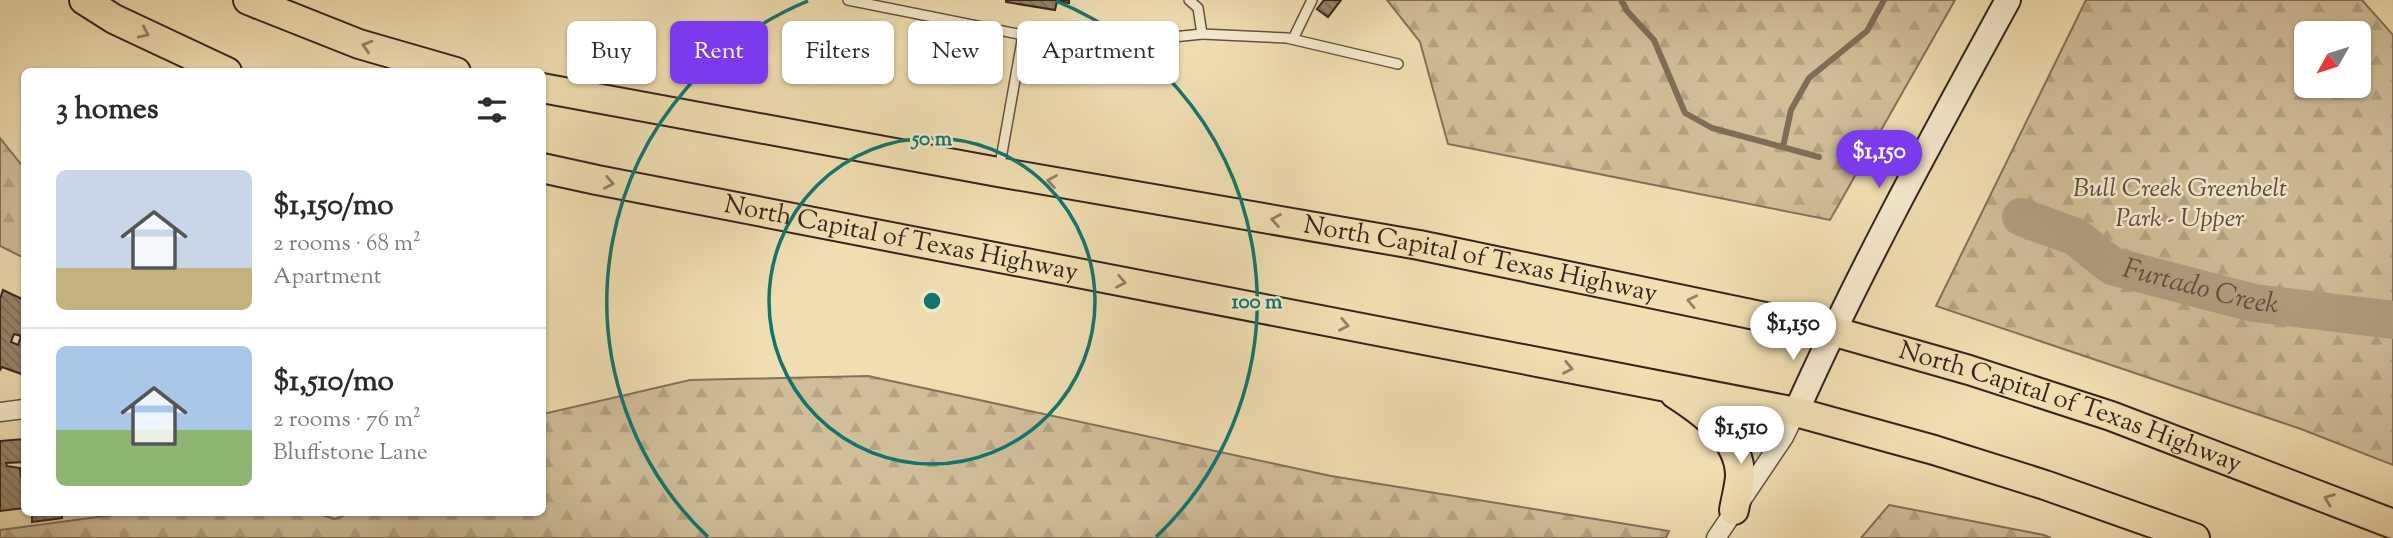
<!DOCTYPE html>
<meta charset="utf-8">
<style>
body{margin:0;font-family:"Sorts Mill Goudy",serif;background:#f2f2f3;color:#2b2b33;height:100vh;display:flex;flex-direction:column;font-size:26px;white-space:nowrap}
*{box-sizing:border-box;margin:0}
p{font-size:23px;color:#7c7c81}
.icon{flex:none;width:38px;height:38px;fill:none;stroke:currentColor;stroke-width:2;stroke-linecap:round;stroke-linejoin:round}
.map{position:relative;flex:1;overflow:hidden}
.side{position:absolute;left:21px;top:68px;width:525px;height:448px;display:flex;flex-direction:column;background:#fff;border-radius:10px;box-shadow:0 2px 5px #0004}
.side>*{flex:none}
.guide{position:absolute;left:567px;top:21px;width:665px;height:63px;display:flex;gap:14px}
.needle{width:46px;rotate:231deg}
.tools{position:absolute;left:2294px;top:21px;display:grid;gap:14px}
.tools a{display:grid;place-items:center;width:77px;height:77px;border-radius:10px;background:#fff;box-shadow:0 2px 5px #0004;font-size:35px}
.price{position:absolute;translate:-50% -60px;padding:0 16px;border-radius:24px;background:#fff;color:#222;font-size:23px;line-height:46px;filter:drop-shadow(0 2px 4px #0008)}
.price::after{content:'';position:absolute;left:50%;top:42px;width:21px;height:16px;margin-left:-10px;background:inherit;clip-path:polygon(0 0,100% 0,50% 100%)}
.price.active{background:#7c3aed;color:#fff}
ul{padding:0;list-style:none}
li{display:flex;align-items:center;gap:21px;height:175px;padding:0 35px}
li+li{border-top:2px solid #e1e1e2}
li span{display:grid;place-items:center;flex:none;width:196px;height:140px;border-radius:10px;color:#555}
li>.icon{margin-inline-start:auto}
span .icon{width:84px;height:84px;fill:#fffc;stroke-width:1}
li b{font-size:30px}
h2{display:flex;justify-content:space-between;align-items:center;height:84px;padding:0 35px;font-size:30px}
.chip{padding:0 24px;border-radius:10px;background:#fff;box-shadow:0 2px 5px #0004;font-size:24px;line-height:63px}
.chip.active{background:#7c3aed;color:#fff}
.map>svg:first-child{display:block}
.forest{fill:url(#forest-firs);stroke:#82715c;stroke-width:2;fill-rule:evenodd}
.lines{fill:none;stroke-linecap:round;stroke-linejoin:round}
.stream{stroke:#7e6e59;stroke-width:6}
.river{stroke:#b09f80;stroke-width:38}
.building{fill:url(#building-back-hatch);stroke:#33241f;stroke-width:2;fill-rule:evenodd}
.service-casing{stroke:#625244;stroke-width:12}
.minor-casing{stroke:#625244;stroke-width:21}
.secondary-casing{stroke:#33241f;stroke-width:28}
.trunk-casing{stroke:#33241f;stroke-width:32}
.service{stroke:#f5eacd;stroke-width:9}
.minor{stroke:#f5eacd;stroke-width:18}
.secondary{stroke:#f5eacd;stroke-width:24}
.trunk{stroke:#f0deb2;stroke-width:28}
.oneway{stroke:#928168}
.ring{fill:none;stroke:#0f766e;stroke-width:3.5}
.labels{text-anchor:middle;dominant-baseline:central;stroke-width:5;stroke-linejoin:round;paint-order:stroke}
.park-label{font-size:26px;font-style:italic;fill:#5a4a3e;stroke:#f5eacd}
.street-label{font-size:26px;fill:#33241f;stroke:#f5eacd}
.water-label{font-size:28px;font-style:italic;fill:#5f4f41;stroke:#f5eacd}
.centre{fill:#0f766e;stroke:#f5eacd;stroke-width:3.5}
.ring-label{font-size:21px;text-anchor:middle;font-weight:bold;fill:#0f766e;stroke:#f5eacd;stroke-width:5;stroke-linejoin:round;paint-order:stroke}
</style>
<div class="map">
<svg width="2393" height="538" viewBox="0 0 2393 538">
<defs>
<pattern id="forest-firs" width="22" height="20" patternUnits="userSpaceOnUse" patternTransform="scale(1.75)"><rect width="22" height="20" fill="#d0be99"/><path d="M5 1l3.5 6h-7zM16 11l3.5 6h-7z" fill="#b3a383"/></pattern>
<pattern id="building-back-hatch" width="6" height="6" patternUnits="userSpaceOnUse" patternTransform="scale(1.75)"><rect width="6" height="6" fill="#95856b"/><path d="M-1 5l2 2M0 0l6 6M5-1l2 2" fill="none" stroke="#7a6d57"/></pattern>
</defs>
<rect width="100%" height="100%" fill="#f0deb2"/>
<filter id="stains"><feTurbulence type="fractalNoise" baseFrequency=".00286" numOctaves="4"/><feColorMatrix values="0 0 0 0 .2 0 0 0 0 .09 0 0 0 0 .02 0 0 0 .5 -.17"/></filter>
<radialGradient id="worn" r=".72"><stop offset=".6" stop-color="#630" stop-opacity="0"/><stop offset="1" stop-color="#630" stop-opacity=".3"/></radialGradient>
<g class="forest">
<polygon points="1387,0 1955,0 1830,220 1448,144 1420,42"/>
<path d="M2086 0H2362L2393 35V465L2301 429 1936 306ZM2359 33V86H2306V33Z"/>
<polygon points="0,138 24,168 24,258 0,246"/>
<polygon points="868,376 1331,476 1669,531 1666,538 0,538 0,530 128,513 316,513 335,519 351,513 542,513 543,414 690,380"/>
<polygon points="1889,505 2044,535 2051,538 1861,538"/>
</g>
<g class="lines">
<g class="stream">
<polyline points="1621,0 1627,11 1654,40 1685,113 1712,128 1819,157"/>
<polyline points="1783,147 1791,110 1809,78 1867,31 1884,0"/>
</g>
<path class="river" id="s1" d="M2021 217 2076 237 2112 266 2254 303 2393 320"/>
</g>
<g class="building">
<polygon points="1006,0 1069,0 1069,3 1057,1 1055,10 1006,2"/>
<polygon points="1324,0 1341,0 1328,17 1317,9"/>
<path d="M3 290 24 300V375L2 367 0 370V299ZM14 334 21 336 18 345 11 342Z"/>
<polygon points="24,439 24,462 6,463 7,466 20,468 21,477 23,476 24,472 24,508 0,511 0,441"/>
<polygon points="32,513 62,513 62,518 32,522"/>
</g>
<g class="lines">
<defs>
<g id="service">
<polyline points="848,0 1023,35"/>
<polyline points="1202,34 1287,38 1398,64"/>
<polyline points="1293,39 1312,0"/>
<polyline points="999,170 1023,35 1135,41 1202,34 1198,8 1189,0"/>
</g>
<g id="minor">
<polyline points="0,412 24,409"/>
<polyline points="1716,538 1784,437 1796,412"/>
</g>
<path id="secondary" d="M1796 412C1859 271 1934 135 2008 0"/>
<g id="trunk">
<polyline points="84,0 114,19 227,72"/>
<polyline points="248,0 359,44 456,72"/>
<path id="s2" d="M542 88 998 172 1419 245 1832 331 1969 370 2111 416 2393 524"/>
<path id="s3" d="M542 168 597 180 1796 412 1934 450 2045 485 2195 538"/>
<path d="M1675 394C1703 412 1741 439 1740 477 1739 488 1736 499 1734 510"/>
</g>
</defs>
<use href="#service" class="service-casing"/>
<use href="#minor" class="minor-casing"/>
<use href="#secondary" class="secondary-casing"/>
<use href="#trunk" class="trunk-casing"/>
<use href="#service" class="service"/>
<use href="#minor" class="minor"/>
<use href="#secondary" class="secondary"/>
<use href="#trunk" class="trunk"/>
</g>
<defs><path id="oneway-chevron" d="M-2-3.5L2.5 0L-2 3.5" fill="none" stroke-width="1.6" stroke-linecap="round" stroke-linejoin="round" transform="scale(1.75)"/></defs>
<g class="oneway">
<use href="#oneway-chevron" transform="translate(144 33) rotate(25)"/>
<use href="#oneway-chevron" transform="translate(367 46) rotate(-163)"/>
<use href="#oneway-chevron" transform="translate(1052 181) rotate(-170)"/>
<use href="#oneway-chevron" transform="translate(609 183) rotate(11)"/>
<use href="#oneway-chevron" transform="translate(1276 220) rotate(-170)"/>
<use href="#oneway-chevron" transform="translate(1121 282) rotate(11)"/>
<use href="#oneway-chevron" transform="translate(1692 301) rotate(-168)"/>
<use href="#oneway-chevron" transform="translate(1344 325) rotate(11)"/>
<use href="#oneway-chevron" transform="translate(1568 368) rotate(11)"/>
<use href="#oneway-chevron" transform="translate(2329 499) rotate(-159)"/>
</g>
<g class="ring">
<circle cx="932" cy="301" r="163"/>
<path d="M708 537A325 325 0 0 1 808 1M1056 1A325 325 0 0 1 1156 537"/>
</g>
<g class="labels">
<g class="park-label">
<text x="2180" y="189">Bull Creek Greenbelt<tspan x="2180" dy="30">Park - Upper</tspan></text>
</g>
<g class="street-label">
<text stroke="none"><textPath href="#s3" startOffset="366">North Capital of Texas Highway</textPath></text>
<text stroke="none"><textPath href="#s2" startOffset="954">North Capital of Texas Highway</textPath></text>
<text stroke="none"><textPath href="#s2" startOffset="1563">North Capital of Texas Highway</textPath></text>
</g>
<g class="water-label">
<text stroke="none"><textPath href="#s1" startOffset="196">Furtado Creek</textPath></text>
</g>
</g>
<circle cx="932" cy="301" r="10" class="centre"/>
<g class="ring-label">
<text x="932" y="145">50 m</text>
<text x="1257" y="308">100 m</text>
</g>
<rect width="100%" height="100%" filter="url(#stains)"/>
<rect width="100%" height="100%" fill="url(#worn)"/>
</svg>
<div class="tools">
<a><svg class="needle" viewBox="-14 -14 28 28"><path d="M0-13l5 13h-10z" fill="#e53935"/><path d="M0 13l5-13h-10z" fill="#7c7c81"/></svg></a>
</div>
<b class="price active" style="left:1879px;top:190px">$1,150</b>
<b class="price" style="left:1793px;top:362px">$1,150</b>
<b class="price" style="left:1741px;top:466px">$1,510</b>
<div class="guide">
<a class="chip">Buy</a>
<a class="chip active">Rent</a>
<a class="chip">Filters</a>
<a class="chip">New</a>
<a class="chip">Apartment</a>
</div>
<section class="side">
<h2>3 homes<svg class="icon" aria-label="filters" viewBox="0 0 24 24"><path d="M4 7h16M4 17h16"/><circle cx="9" cy="7" r="2"/><circle cx="15" cy="17" r="2"/></svg></h2>
<ul>
<li><span style="background:linear-gradient(#c9d6e8 70%,#c2b280 0)"><svg class="icon" aria-label="home" viewBox="0 0 24 24"><path d="M3 11l9-7 9 7M6 9v11h12V9"/></svg></span><div><b>$1,150/mo</b><p>2 rooms · 68 m²</p><p>Apartment</p></div></li>
<li><span style="background:linear-gradient(#a9c7e8 60%,#8fb573 0)"><svg class="icon" aria-label="home" viewBox="0 0 24 24"><path d="M3 11l9-7 9 7M6 9v11h12V9"/></svg></span><div><b>$1,510/mo</b><p>2 rooms · 76 m²</p><p>Bluffstone Lane</p></div></li>
</ul>
</section>
</div>
